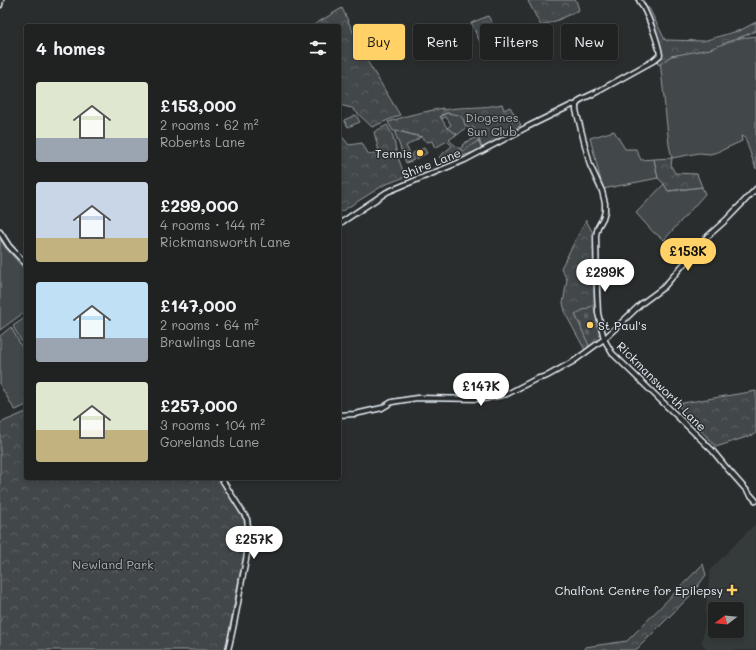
<!DOCTYPE html>
<meta charset="utf-8">
<style>
body{margin:0;font-family:Mali,sans-serif;background:#2d2f2f;color:#f1f3f6;height:100vh;display:flex;flex-direction:column;font-size:15px;white-space:nowrap}
*{box-sizing:border-box;margin:0}
p{font-size:13px;color:#a2a4a5}
.icon{flex:none;width:22px;height:22px;fill:none;stroke:currentColor;stroke-width:2;stroke-linecap:round;stroke-linejoin:round}
.map{position:relative;flex:1;overflow:hidden}
.sheet{position:absolute;left:24px;top:24px;width:317px;height:456px;display:flex;flex-direction:column;background:#202222;border-radius:4px;box-shadow:0 2px 6px #0003,0 0 0 1px #3d3f40}
.sheet>*{flex:none}
.top-card{position:absolute;left:353px;top:24px;width:343px;height:36px;display:flex;gap:8px}
.needle{width:26px;rotate:254deg}
.controls{position:absolute;left:708px;top:602px;display:grid;gap:8px}
.controls a{display:grid;place-items:center;width:36px;height:36px;border-radius:4px;background:#202222;box-shadow:0 2px 6px #0003,0 0 0 1px #3d3f40;font-size:20px}
.price{position:absolute;translate:-50% -34px;padding:0 9px;border-radius:14px;background:#fff;color:#222;font-size:13px;line-height:26px;filter:drop-shadow(0 1px 2px #0008)}
.price::after{content:'';position:absolute;left:50%;top:24px;width:12px;height:9px;margin-left:-6px;background:inherit;clip-path:polygon(0 0,100% 0,50% 100%)}
.price.current{background:#ffd166;color:#111}
ul{padding:0;list-style:none}
li{display:flex;align-items:center;gap:12px;height:100px;padding:0 12px}
li span{display:grid;place-items:center;flex:none;width:112px;height:80px;border-radius:4px;color:#555}
li>.icon{margin-inline-start:auto}
span .icon{width:48px;height:48px;fill:#fffc;stroke-width:1}
li b{font-size:17px}
h2{display:flex;justify-content:space-between;align-items:center;height:48px;padding:0 12px;font-size:17px}
.pill{padding:0 14px;border-radius:4px;background:#202222;box-shadow:0 2px 6px #0003,0 0 0 1px #3d3f40;font-size:14px;line-height:36px}
.pill.current{background:#ffd166;color:#111}
.map>svg:first-child{display:block}
.built{fill:#363a3b;fill-rule:evenodd}
.grass{fill:#424648;stroke:#959ca0}
.forest{fill:url(#forest-crowns);stroke:#959ca0}
.cemetery{fill:url(#cemetery-stones);stroke:#959ca0}
.lines{fill:none;stroke-linecap:round;stroke-linejoin:round}
.street-casing{stroke:#e8f1f8;stroke-width:7}
.street{stroke:#2a2d2e;stroke-width:4}
.poi-dot{fill:#ffd166;stroke:#2a2d2e;stroke-width:1.5}
.labels{text-anchor:middle;dominant-baseline:central;stroke-width:3;stroke-linejoin:round;paint-order:stroke}
.park-label{font-size:12px;fill:#aeb5ba;stroke:#2a2d2e}
.poi-label{font-size:12px;fill:#e8f1f8;stroke:#2a2d2e;text-anchor:end}
.street-label{font-size:12px;fill:#e8f1f8;stroke:#2a2d2e}
</style>
<div class="map">
<svg width="756" height="650" viewBox="0 0 756 650">
<defs>
<pattern id="forest-crowns" width="20" height="18" patternUnits="userSpaceOnUse"><rect width="20" height="18" fill="#424648"/><path d="M2 6a3 3 0 1 1 6 0M12 15a3 3 0 1 1 6 0" fill="none" stroke="#5d6163"/></pattern>
<pattern id="cemetery-stones" width="16" height="16" patternUnits="userSpaceOnUse"><rect width="16" height="16" fill="#424648"/><path d="M2 7V4a2 2 0 0 1 4 0v3zM10 15v-3a2 2 0 0 1 4 0v3z" fill="#5d6163"/></pattern>
</defs>
<rect width="100%" height="100%" fill="#2a2d2e"/>
<filter id="ink" filterUnits="userSpaceOnUse"><feTurbulence type="fractalNoise" baseFrequency=".025" numOctaves="2"/><feDisplacementMap in="SourceGraphic" scale="8" xChannelSelector="R" yChannelSelector="G"/><feConvolveMatrix kernelMatrix="1 2 1 2 8 2 1 2 1" color-interpolation-filters="sRGB"/></filter>
<g filter="url(#ink)">
<path class="built" d="M756 523V650H706L702 643 710 570ZM715 609H737V631H715Z"/>
<g class="grass">
<polygon points="756,36 756,169 745,138 741,136 742,141 718,152 710,154 699,153 672,158 669,145 660,60 695,48 726,40"/>
<path d="M461 112 466 127C462 131 460 134 455 136L447 128 451 125 447 118 445 117 442 119 441 116 447 113Z"/>
<polygon points="356,115 360,122 348,127 344,120"/>
<polygon points="398,131 421,137 406,146 414,160 406,163 395,133"/>
<polygon points="614,131 625,149 636,149 641,160 654,159 658,178 603,189 590,138"/>
<polygon points="478,137 480,144 462,153 459,149 463,146 462,145 466,142"/>
<polygon points="424,148 427,153 416,159 413,153"/>
<polygon points="664,184 669,191 702,187 705,194 664,240 655,233 654,233 636,213"/>
<polygon points="0,239 5,247 26,271 26,311 0,330"/>
<polygon points="26,317 26,349 13,326"/>
<polygon points="11,327 26,355 26,405 16,410 14,409 0,385 0,336"/>
</g>
<g class="forest">
<polygon points="530,0 576,0 579,10 558,20 541,26 528,1"/>
<polygon points="646,7 649,8 665,40 703,41 741,30 756,22 756,31 710,49 671,56 659,65 656,62 662,55 660,47 646,10"/>
<polygon points="342,8 366,59 400,115 372,127 352,108 339,105 339,26 312,26"/>
<polygon points="488,16 496,30 480,42 471,23"/>
<path d="M502 104 504 110 510 107 521 125 513 130 511 128 509 129 510 132 503 138 482 149 478 135 473 127 470 129 465 125 464 120 459 115 447 113 441 115 440 116 447 128 457 134 449 140C453 144 457 147 463 151L478 141 482 149 446 162 445 159H441L439 157 452 146 447 141 435 148 432 141 428 142 423 139 422 137 398 131H393L388 122 410 115 443 108V110C463 106 483 109 502 104Z"/>
<polygon points="387,125 393,136 397,154 405,177 384,185 339,213 339,133 349,145 362,143 369,155 379,151 374,132"/>
<polygon points="672,158 671,166 675,173 697,174 702,187 668,191 664,184 658,178 654,159"/>
<polygon points="586,220 594,235 596,304 592,346 585,350 566,315 563,303 567,280 561,268"/>
<polygon points="756,391 756,434 716,447 677,404"/>
<polygon points="26,412 26,478 219,478 246,520 247,541 246,552 240,573 228,637 225,650 0,650 0,423"/>
<polygon points="703,564 706,575 692,594 637,649 635,650 585,650 585,647 627,641"/>
</g>
<polygon class="cemetery" points="596,304 604,339 590,348 575,314"/>
<g class="lines">
<defs>
<g id="street">
<polyline points="0,5 1,0"/>
<polyline points="576,105 576,110 590,165 602,191 605,203 605,211 603,218 598,227 596,235 597,293 598,313 604,339 612,353 712,450 725,466 756,501"/>
<path d="M576 105 580 100 597 92 653 61 660 55C658 41 647 12 639 0"/>
<polyline points="339,224 387,192 465,160 529,126 572,105 576,105"/>
<polyline points="0,232 9,246 26,264"/>
<polyline points="339,415 355,414 382,408 392,402 398,401 417,398 483,399 507,394 536,379 547,376 574,361 604,339 641,304 664,287 707,237 727,219 756,189"/>
<path d="M221 478 247 519C251 540 246 560 242 580 238 604 234 627 228 650"/>
</g>
</defs>
<use href="#street" class="street-casing"/>
<use href="#street" class="street"/>
</g>
</g>
<g class="poi-dot">
<circle cx="420" cy="153" r="4"/>
<circle cx="590" cy="325" r="4"/>
<path d="M730 584h4v4h4v4h-4v4h-4v-4h-4v-4h4z"/>
</g>
<g class="labels">
<g class="park-label">
<text x="492" y="117">Diogenes<tspan x="492" dy="14">Sun Club</tspan></text>
<text x="113" y="564">Newland Park</text>
</g>
<g class="poi-label">
<text x="412" y="153">Tennis</text>
<text x="598" y="325" text-anchor="start">St Paul's</text>
<text x="723" y="590">Chalfont Centre for Epilepsy</text>
</g>
<g class="street-label">
<text transform="translate(431 163) rotate(-22)">Shire Lane</text>
<text transform="translate(662 386) rotate(45)">Rickmansworth Lane</text>
</g>
</g>
</svg>
<div class="controls">
<a><svg class="needle" viewBox="-14 -14 28 28"><path d="M0-13l5 13h-10z" fill="#e53935"/><path d="M0 13l5-13h-10z" fill="#a2a4a5"/></svg></a>
</div>
<b class="price current" style="left:688px;top:272px">£153K</b>
<b class="price" style="left:605px;top:293px">£299K</b>
<b class="price" style="left:481px;top:407px">£147K</b>
<b class="price" style="left:254px;top:560px">£257K</b>
<div class="top-card">
<a class="pill current">Buy</a>
<a class="pill">Rent</a>
<a class="pill">Filters</a>
<a class="pill">New</a>
</div>
<section class="sheet">
<h2>4 homes<svg class="icon" aria-label="filters" viewBox="0 0 24 24"><path d="M4 7h16M4 17h16"/><circle cx="9" cy="7" r="2"/><circle cx="15" cy="17" r="2"/></svg></h2>
<ul>
<li><span style="background:linear-gradient(#dfe7d0 70%,#9aa5b1 0)"><svg class="icon" aria-label="home" viewBox="0 0 24 24"><path d="M3 11l9-7 9 7M6 9v11h12V9"/></svg></span><div><b>£153,000</b><p>2 rooms · 62 m²</p><p>Roberts Lane</p></div></li>
<li><span style="background:linear-gradient(#c9d6e8 70%,#c2b280 0)"><svg class="icon" aria-label="home" viewBox="0 0 24 24"><path d="M3 11l9-7 9 7M6 9v11h12V9"/></svg></span><div><b>£299,000</b><p>4 rooms · 144 m²</p><p>Rickmansworth Lane</p></div></li>
<li><span style="background:linear-gradient(#bfe0f5 70%,#9aa5b1 0)"><svg class="icon" aria-label="home" viewBox="0 0 24 24"><path d="M3 11l9-7 9 7M6 9v11h12V9"/></svg></span><div><b>£147,000</b><p>2 rooms · 64 m²</p><p>Brawlings Lane</p></div></li>
<li><span style="background:linear-gradient(#dfe7d0 60%,#c2b280 0)"><svg class="icon" aria-label="home" viewBox="0 0 24 24"><path d="M3 11l9-7 9 7M6 9v11h12V9"/></svg></span><div><b>£257,000</b><p>3 rooms · 104 m²</p><p>Gorelands Lane</p></div></li>
</ul>
</section>
</div>
